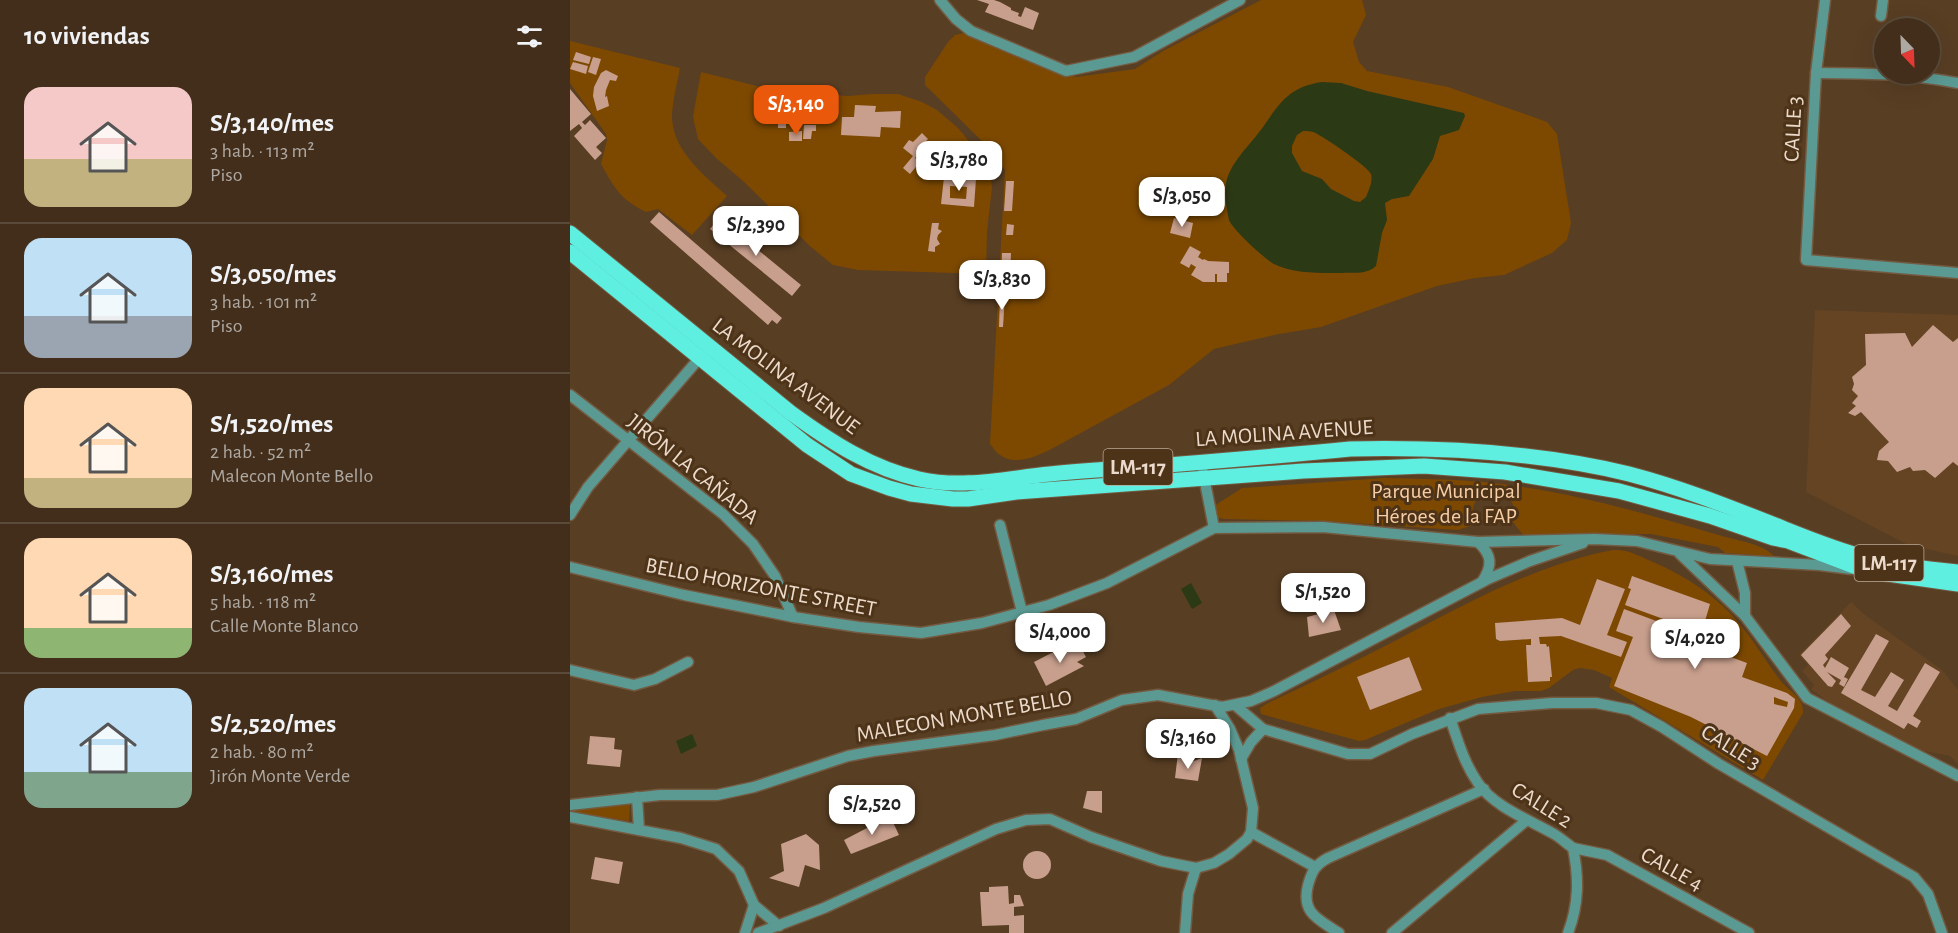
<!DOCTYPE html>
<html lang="es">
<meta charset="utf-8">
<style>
body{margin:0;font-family:"Alegreya Sans",sans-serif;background:#4c3a27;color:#f1f3f6;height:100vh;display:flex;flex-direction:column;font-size:22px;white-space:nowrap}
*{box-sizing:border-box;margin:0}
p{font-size:20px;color:#aea8a2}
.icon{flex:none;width:33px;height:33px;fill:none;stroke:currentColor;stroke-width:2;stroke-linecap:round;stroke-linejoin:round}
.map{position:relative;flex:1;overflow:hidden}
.drawer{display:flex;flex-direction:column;background:#422e1a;width:570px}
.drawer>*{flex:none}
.needle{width:39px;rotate:157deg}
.controls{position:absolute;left:1304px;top:18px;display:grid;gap:12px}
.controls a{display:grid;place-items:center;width:66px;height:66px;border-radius:50%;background:#422e1a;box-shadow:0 6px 24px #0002,0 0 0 2px #5a4a39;font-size:30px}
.price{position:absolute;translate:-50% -51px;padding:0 14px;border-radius:12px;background:#fff;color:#222;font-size:20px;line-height:39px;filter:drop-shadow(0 2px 3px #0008)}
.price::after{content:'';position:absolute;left:50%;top:36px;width:18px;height:14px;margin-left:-9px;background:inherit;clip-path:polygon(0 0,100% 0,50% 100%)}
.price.current{background:#ea580c;color:#fff}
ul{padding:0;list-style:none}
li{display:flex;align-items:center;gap:18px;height:150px;padding:0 24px}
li+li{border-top:2px solid #5a4a39}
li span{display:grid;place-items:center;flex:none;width:168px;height:120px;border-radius:18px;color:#555}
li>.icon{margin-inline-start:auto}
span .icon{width:72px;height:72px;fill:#fffc;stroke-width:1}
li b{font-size:26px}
h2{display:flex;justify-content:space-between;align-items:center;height:72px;padding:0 24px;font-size:26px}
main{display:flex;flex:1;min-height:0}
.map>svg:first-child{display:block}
.built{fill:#644423}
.green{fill:#7d4900}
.water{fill:#2c3915;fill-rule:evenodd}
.building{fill:#c89f8d;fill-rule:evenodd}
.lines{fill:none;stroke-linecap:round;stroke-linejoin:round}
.minor-casing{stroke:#735a41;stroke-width:13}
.major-casing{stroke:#735a41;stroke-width:17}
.minor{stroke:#5b9a93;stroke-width:10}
.major{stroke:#5eefe0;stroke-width:15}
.labels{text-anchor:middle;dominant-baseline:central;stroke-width:6;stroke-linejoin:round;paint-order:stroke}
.shield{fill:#4d3318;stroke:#bca996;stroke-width:1.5}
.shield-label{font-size:21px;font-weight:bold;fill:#ecdbcc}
.street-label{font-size:22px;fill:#ecdbcc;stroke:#4d3318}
.park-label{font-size:22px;fill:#f7cea5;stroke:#4d3318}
</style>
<main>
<section class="drawer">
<h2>10 viviendas<svg class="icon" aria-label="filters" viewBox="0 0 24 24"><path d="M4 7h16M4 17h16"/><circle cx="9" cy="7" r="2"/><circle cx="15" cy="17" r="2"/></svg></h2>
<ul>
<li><span style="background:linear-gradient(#f6c9c9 60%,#c2b280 0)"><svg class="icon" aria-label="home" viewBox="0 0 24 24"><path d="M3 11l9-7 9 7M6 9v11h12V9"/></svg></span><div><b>S/3,140/mes</b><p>3 hab. · 113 m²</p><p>Piso</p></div></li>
<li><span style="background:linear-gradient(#bfe0f5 65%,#9aa5b1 0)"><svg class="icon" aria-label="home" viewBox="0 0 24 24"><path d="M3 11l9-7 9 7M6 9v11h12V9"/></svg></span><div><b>S/3,050/mes</b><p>3 hab. · 101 m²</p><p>Piso</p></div></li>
<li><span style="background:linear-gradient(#ffd9b3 75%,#c2b280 0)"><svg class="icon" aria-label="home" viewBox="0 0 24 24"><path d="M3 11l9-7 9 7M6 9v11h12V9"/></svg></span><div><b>S/1,520/mes</b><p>2 hab. · 52 m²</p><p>Malecon Monte Bello</p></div></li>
<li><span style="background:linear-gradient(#ffd9b3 75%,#8fb573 0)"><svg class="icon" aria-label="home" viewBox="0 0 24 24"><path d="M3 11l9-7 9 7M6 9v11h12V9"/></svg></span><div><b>S/3,160/mes</b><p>5 hab. · 118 m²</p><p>Calle Monte Blanco</p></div></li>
<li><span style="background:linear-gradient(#bfe0f5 70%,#7fa58c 0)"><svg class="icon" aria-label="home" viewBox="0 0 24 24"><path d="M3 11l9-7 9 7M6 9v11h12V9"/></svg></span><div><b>S/2,520/mes</b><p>2 hab. · 80 m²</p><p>Jirón Monte Verde</p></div></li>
</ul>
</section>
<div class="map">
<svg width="1388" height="933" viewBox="0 0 1388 933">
<rect width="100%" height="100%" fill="#583e23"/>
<g class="built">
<polygon points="1245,310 1388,315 1388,556 1338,545 1236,492"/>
<polygon points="1281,602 1295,615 1372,670 1388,690 1388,764 1380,756 1344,749 1265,707 1241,689 1244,685 1232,671 1238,665 1229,655"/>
</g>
<g class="green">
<path d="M691 0H792L796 15 783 42 789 62 797 71 878 87 977 122 987 134 1001 223 997 240 982 253 934 275 905 278 867 286 751 327 709 334 644 349 599 385 485 447C470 455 446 467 430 455 426 453 423 447 420 444L435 170 422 151 355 85V77L378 42 385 35 394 33 459 62 506 77 565 69 593 51Z"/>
<path d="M0 41 110 68C107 84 102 102 102 119 104 152 135 176 157 196L122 235 88 209 76 212C49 198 46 190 31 164L37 140 36 134 0 83Z"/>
<polygon points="131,72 187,86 234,93 278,96 303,94 328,94 352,102 367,110 388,128 415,161 420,171 422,187 417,232 416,274 288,270 263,265 241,247 173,181 146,158 128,139 123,117"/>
<path d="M814 478C859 479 902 479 946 486 1013 495 1080 515 1145 534 1163 540 1190 542 1204 556L1155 553 1148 547 1081 534 953 535 942 521C956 481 887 485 906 524L888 530 753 521 654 519 646 517 644 506 672 488Z"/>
<path d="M1043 550C1058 549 1069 556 1083 562 1116 576 1150 598 1172 627 1186 644 1197 663 1210 680 1218 691 1234 697 1233 713L1193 780 1039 687 1042 678 1024 670 1010 668 1003 670 979 688 971 691H945L912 697 869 709 795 740 789 741 691 714 690 708 698 703C739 684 780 664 821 643 892 606 964 565 1043 550Z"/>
<polygon points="60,804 59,821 0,812 0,810"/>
</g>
<g class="water">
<path d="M752 82 771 83 797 91 894 113 895 116 889 130 870 136 863 159 839 196 822 199 815 203 817 220 812 233 806 266C796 275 784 272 772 273 751 273 724 274 704 264 696 260 662 229 659 220 657 211 654 193 656 184 659 164 679 146 690 131 709 105 717 87 752 82ZM733 131C735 131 740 131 743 132 750 134 799 167 801 174 803 181 799 190 796 197L790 202 784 201 761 189 752 179 732 171 722 153V146L727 135Z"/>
<polygon points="621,583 632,603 622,609 611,589"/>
<polygon points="122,734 127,746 111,754 106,741"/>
</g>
<g class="building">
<polygon points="407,0 424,0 430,2 441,8 441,10 449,13 448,16 451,17 455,7 469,13 463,30 415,12 419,4"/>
<polygon points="6,52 21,57 19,64 3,60"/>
<polygon points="23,57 31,59 26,75 18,72"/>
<polygon points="3,62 18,66 16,74 0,69"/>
<polygon points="36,70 48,76 46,81 40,80 36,90 35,97 37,96 39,106 27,111 23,96 24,87 31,73"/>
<polygon points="0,89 21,114 12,122 15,125 20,120 36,138 26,147 32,153 25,160 4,136 12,128 9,124 0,131"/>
<polygon points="285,105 306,106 305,112 331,111 330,128 311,127 310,137 271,135 272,117 284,117"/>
<polygon points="226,106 233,106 232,110 238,111 238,117 214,116 214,108 220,108 220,111 226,111"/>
<rect x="208" y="118" width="8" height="10"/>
<polygon points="234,125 246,125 246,131 242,131 241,139 233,139"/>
<polygon points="232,131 232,141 219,141 219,132"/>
<polygon points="352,133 358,139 355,142 361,146 362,145 377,156 370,164 356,153 357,150 354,147 345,158 350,162 340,174 333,168 343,156 333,148 339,140 343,142"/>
<path d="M374 177 406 179 404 207 371 204ZM380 186 397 187 396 199 380 198Z"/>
<polygon points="436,181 444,181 442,211 434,211"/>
<polygon points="89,212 212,318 207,324 202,320 198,325 80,222"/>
<polygon points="149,218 231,285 222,296 140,229"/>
<polygon points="604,218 623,223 620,238 600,233"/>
<polygon points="362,223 369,223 368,229 372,231 368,235 367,239 370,244 365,247 365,252 358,251"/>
<polygon points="437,224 444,225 443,235 436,235"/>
<polygon points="620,246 631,252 628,257 633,260 634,259 638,261 659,262 659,273 657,273 657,282 647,282 647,274 645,274 645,282 633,282 621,275 626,267 621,264 619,268 610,263"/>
<polygon points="432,253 441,253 440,284 431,284"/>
<polygon points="430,296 435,296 433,327 429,327"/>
<polygon points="1363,325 1383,342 1388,338 1388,466 1383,462 1365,478 1355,470 1343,471 1340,467 1327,472 1318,461 1307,460 1309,451 1319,442 1291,412 1285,416 1278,413 1286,406 1282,403 1288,396 1282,390 1284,384 1282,377 1296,365 1295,334 1335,333 1342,347"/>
<path d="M1062 576 1140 604 1128 645 1177 663 1172 677 1217 693 1225 699 1224 708 1197 756 1121 717 1044 686 1063 637 1046 631 1054 609 1116 632 1118 628 1055 605 1061 589 1058 588ZM1204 697 1218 702 1217 707 1204 704Z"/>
<polygon points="1027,579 1055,589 1037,635 1057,642 1051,657 991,636 969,637 970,644 976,644 977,647 979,646 982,677 980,677 980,681 958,682 956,645 961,645 961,639 930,641 926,639 925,623 992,618 1010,625"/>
<polygon points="764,610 771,630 739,637 737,617"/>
<polygon points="1271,614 1281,626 1255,655 1258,659 1253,665 1255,668 1261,657 1279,668 1274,677 1278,679 1274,687 1269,684 1271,680 1257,672 1266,681 1262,687 1258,686 1231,655"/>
<polygon points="1306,634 1319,641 1291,690 1305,697 1321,672 1334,680 1318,706 1327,711 1355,663 1370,672 1343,716 1351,721 1347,728 1338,723 1334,729 1271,693"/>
<polygon points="509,644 516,657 507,662 514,666 476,686 464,662 493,647 495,651"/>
<polygon points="839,657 852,690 800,710 787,677"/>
<polygon points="20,736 45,738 44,749 52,750 50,767 17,764"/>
<polygon points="608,753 616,764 632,758 628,781 605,778"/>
<polygon points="517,791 532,791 532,813 513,808"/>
<polygon points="320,816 329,835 281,854 274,840"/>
<polygon points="236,834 249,845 250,870 235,865 229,887 199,878 214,871 211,844"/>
<circle cx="467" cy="865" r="14"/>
<polygon points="25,857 53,862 49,884 21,879"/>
<polygon points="438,886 439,904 444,903 444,895 450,895 454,906 444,907 444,916 454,915 454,933 439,933 439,925 412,926 410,892 419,892 419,887"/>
</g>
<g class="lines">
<defs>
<g id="minor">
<polyline points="370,0 386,19 401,31 496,71 564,57 670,0"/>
<polyline points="1255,0 1246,73 1236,260 1388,273"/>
<polyline points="1311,16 1313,0"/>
<path d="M1246 73C1293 73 1341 74 1388 83"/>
<polyline points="0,395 153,514 183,544 205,576 223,617"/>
<polyline points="633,472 644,528"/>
<polyline points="0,515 18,487 133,354"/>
<polyline points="430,525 452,612"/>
<path d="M908 542C922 555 923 565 912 582"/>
<polyline points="1110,554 1175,616 1237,698 1388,776"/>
<polyline points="1167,561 1175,593 1175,616"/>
<polyline points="0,567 114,595 223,617 289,627 351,633 412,623 479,605 537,583 644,528 753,527 908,542 1024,539 1067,541 1140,559 1249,565 1281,569"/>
<polyline points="0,670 64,685 85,679 118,662"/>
<polyline points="665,705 693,729 778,754 800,754 842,734 908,709 982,703 1026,703 1061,710 1092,727 1149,764 1344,877 1358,894 1372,933"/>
<path d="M880 718C888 741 894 763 908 783 924 807 960 820 984 834 991 838 997 844 1003 848 1009 878 1009 904 998 933"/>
<polyline points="671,759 681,742 693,729"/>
<polyline points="67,797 69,830"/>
<polyline points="0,805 90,795 147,795 184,787 278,756 304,751 425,735 473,725 506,719 552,700 588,695 652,707 681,701 702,692 918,579 960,561 1013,543"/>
<polyline points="0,817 111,838 146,849 169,871 184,905 209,926"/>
<polyline points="681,832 745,867"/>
<polyline points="1003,848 1037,855 1179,933"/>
<polyline points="175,933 184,905"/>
<polyline points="188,933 254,908 426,829 456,820 480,819 521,837 591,861 626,868 644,863 659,854 677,839 681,832 683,808 669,750 660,729 645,705"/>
<polyline points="615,933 618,894 626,868"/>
<path d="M769 933C748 919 731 913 738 885 742 871 745 865 758 858L914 789"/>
<polyline points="822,933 957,820"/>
</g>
<g id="major">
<path d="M0 233 221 413C261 442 301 468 349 479 393 489 437 478 480 474 520 470 559 468 598 465 659 460 719 455 780 449 873 447 969 452 1059 474 1109 487 1157 506 1205 525 1235 537 1266 550 1298 558 1328 566 1358 569 1388 572"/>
<polyline points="0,252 237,445 281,474 319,488 341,494 383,499 398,499 446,492 733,471 854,466 935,472 1049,491 1140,516 1203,538 1218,541 1297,571 1388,584"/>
</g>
</defs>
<use href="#minor" class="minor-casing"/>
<use href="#major" class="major-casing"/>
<use href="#minor" class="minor"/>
<use href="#major" class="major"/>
</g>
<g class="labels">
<g class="shield">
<rect x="533.5" y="449" width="69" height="36" rx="4.5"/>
<rect x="1284.5" y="545" width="69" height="36" rx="4.5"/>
</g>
<g class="shield-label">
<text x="568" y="467">LM-117</text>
<text x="1319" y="563">LM-117</text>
</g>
<g class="street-label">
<text transform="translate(1223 129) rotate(-87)">CALLE 3</text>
<text transform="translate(216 376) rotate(37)">LA MOLINA AVENUE</text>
<text transform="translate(714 433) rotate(-4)">LA MOLINA AVENUE</text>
<text transform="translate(123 469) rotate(39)">JIRÓN LA CAÑADA</text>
<text transform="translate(191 587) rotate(11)">BELLO HORIZONTE STREET</text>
<text transform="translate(394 716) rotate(-10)">MALECON MONTE BELLO</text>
<text transform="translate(1161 747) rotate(32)">CALLE 3</text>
<text transform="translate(972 805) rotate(32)">CALLE 2</text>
<text transform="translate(1102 869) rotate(29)">CALLE 4</text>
</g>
<g class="park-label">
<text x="876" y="491">Parque Municipal<tspan x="876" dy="25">Héroes de la FAP</tspan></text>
</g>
</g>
</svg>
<div class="controls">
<a><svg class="needle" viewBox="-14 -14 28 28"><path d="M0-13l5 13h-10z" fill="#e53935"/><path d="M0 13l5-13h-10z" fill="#aea8a2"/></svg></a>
</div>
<b class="price current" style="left:226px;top:136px">S/3,140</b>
<b class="price" style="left:389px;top:192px">S/3,780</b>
<b class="price" style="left:612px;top:228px">S/3,050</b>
<b class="price" style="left:186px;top:257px">S/2,390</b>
<b class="price" style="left:432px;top:311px">S/3,830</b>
<b class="price" style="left:753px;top:624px">S/1,520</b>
<b class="price" style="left:490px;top:664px">S/4,000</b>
<b class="price" style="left:1125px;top:670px">S/4,020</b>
<b class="price" style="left:618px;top:770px">S/3,160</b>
<b class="price" style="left:302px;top:836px">S/2,520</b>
</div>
</main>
